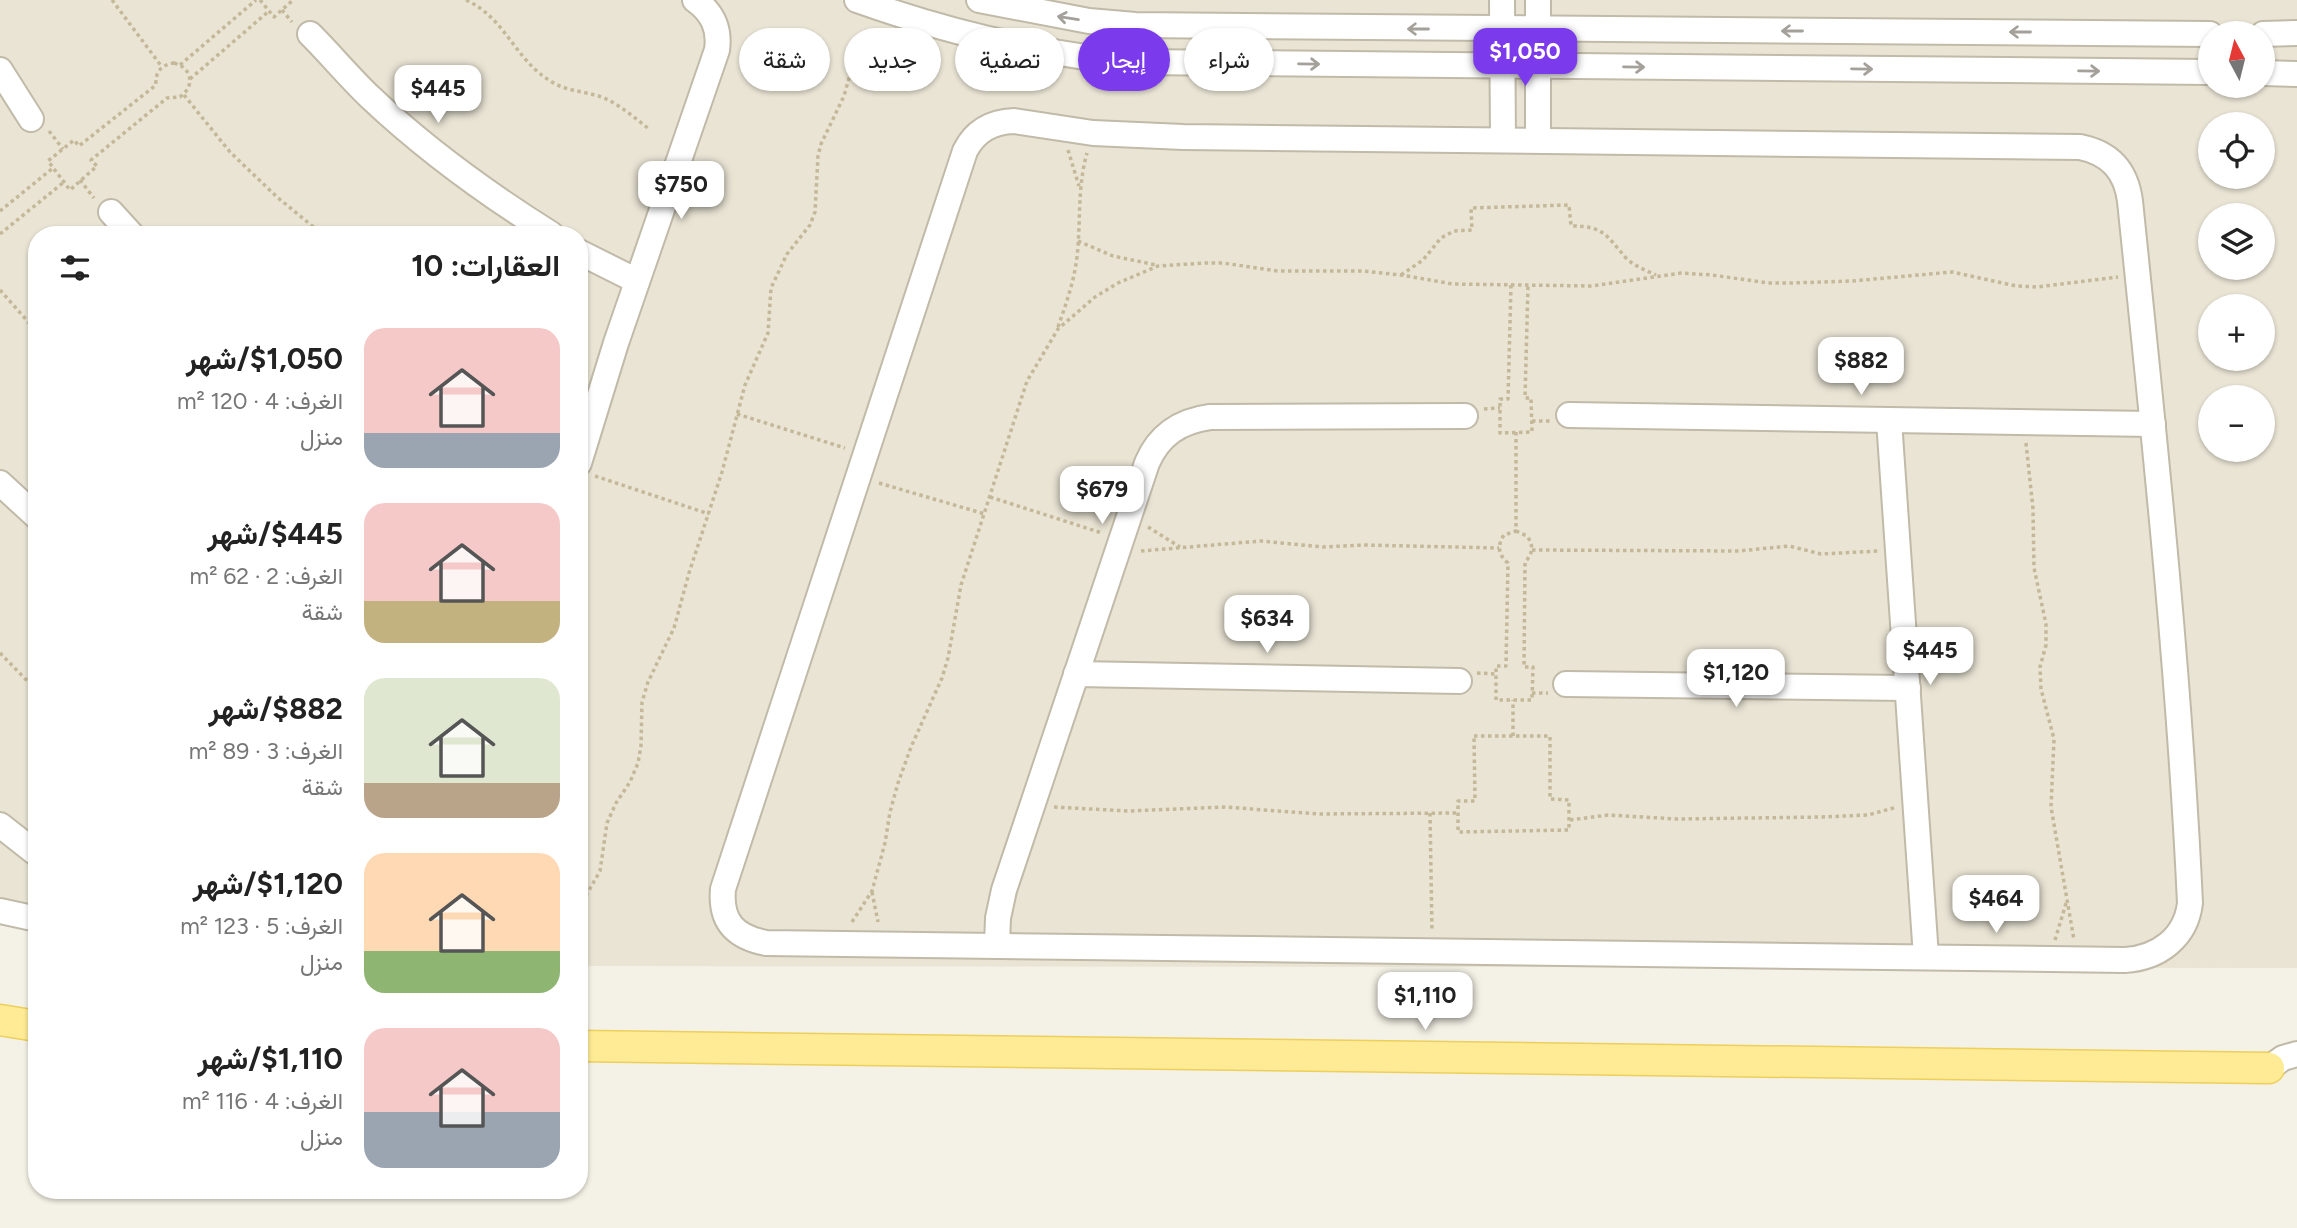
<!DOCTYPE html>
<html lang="ar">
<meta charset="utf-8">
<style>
body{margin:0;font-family:Figtree,Vazirmatn,sans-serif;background:#f6f6f6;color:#222;direction:rtl;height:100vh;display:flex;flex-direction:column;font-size:26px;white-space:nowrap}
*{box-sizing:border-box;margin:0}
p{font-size:23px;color:#767676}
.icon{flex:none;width:38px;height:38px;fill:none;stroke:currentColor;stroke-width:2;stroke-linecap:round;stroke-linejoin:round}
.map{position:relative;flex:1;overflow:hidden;direction:ltr}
.sheet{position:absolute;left:28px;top:226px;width:560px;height:973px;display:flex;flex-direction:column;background:#fff;border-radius:28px;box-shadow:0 2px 5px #0004;direction:rtl}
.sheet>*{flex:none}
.banner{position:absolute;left:609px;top:28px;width:665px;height:63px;direction:rtl;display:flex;gap:14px}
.needle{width:46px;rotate:353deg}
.fabs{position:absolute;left:2198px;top:21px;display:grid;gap:14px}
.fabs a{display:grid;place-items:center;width:77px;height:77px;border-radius:50%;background:#fff;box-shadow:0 2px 5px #0004;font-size:35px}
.price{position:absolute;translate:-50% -60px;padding:0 16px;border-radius:14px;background:#fff;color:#222;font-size:23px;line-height:46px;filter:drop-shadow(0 2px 4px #0008)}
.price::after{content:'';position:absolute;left:50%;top:42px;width:21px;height:16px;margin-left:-10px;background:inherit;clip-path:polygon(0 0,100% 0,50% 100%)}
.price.active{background:#7c3aed;color:#fff}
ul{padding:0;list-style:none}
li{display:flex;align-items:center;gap:21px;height:175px;padding:0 28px}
li span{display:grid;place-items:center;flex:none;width:196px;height:140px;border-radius:21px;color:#555}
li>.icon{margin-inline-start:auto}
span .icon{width:84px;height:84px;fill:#fffc;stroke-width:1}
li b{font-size:30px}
h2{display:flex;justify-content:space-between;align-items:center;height:84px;padding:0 28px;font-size:30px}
.pill{padding:0 24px;border-radius:32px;background:#fff;box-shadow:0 2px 5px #0004;font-size:24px;line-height:63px}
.pill.active{background:#7c3aed;color:#fff}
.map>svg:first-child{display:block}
.residential{fill:#e9e4d4;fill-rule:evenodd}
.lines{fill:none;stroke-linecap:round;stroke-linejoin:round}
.minor-casing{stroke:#c1baa8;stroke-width:28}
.major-casing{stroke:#edcf5b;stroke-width:33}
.path{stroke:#c4b898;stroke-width:3.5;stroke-dasharray:3.5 3.5;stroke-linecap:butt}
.minor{stroke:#fff;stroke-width:24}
.major{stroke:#ffeb95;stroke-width:30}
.oneway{stroke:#a4a09a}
</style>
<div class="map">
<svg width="2297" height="1228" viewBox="0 0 2297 1228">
<rect width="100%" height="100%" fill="#f4f1e6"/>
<path class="residential" d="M0 0H2297V968L579 966V234H37V915L0 908ZM2210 33H2263V86H2210ZM2210 124H2263V177H2210ZM2210 215H2263V268H2210ZM2210 306H2263V359H2210ZM2210 397H2263V450H2210Z"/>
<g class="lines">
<defs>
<g id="minor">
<path d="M857 0C947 32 1040 55 1135 62L2210 72"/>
<polyline points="979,0 1089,21 1135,25 2210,34"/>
<polyline points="1502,0 1503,140"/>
<polyline points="1538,0 1538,140"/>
<path d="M310 34C331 55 349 77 370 97 425 149 487 194 551 234"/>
<polyline points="2263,34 2297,33"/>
<polyline points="0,70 31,119"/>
<polyline points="2263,73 2297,74"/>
<path d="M1014 121 1093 133 1183 137 2080 147C2110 153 2126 171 2130 201 2154 435 2179 668 2190 903 2186 938 2158 958 2125 960L766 943C735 937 720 922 723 889L965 151C975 131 991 122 1014 121Z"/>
<polyline points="111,212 131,234"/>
<polyline points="579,252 637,281"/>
<polyline points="1569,415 2153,424"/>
<polyline points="1889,420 1926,957"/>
<path d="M579 463 616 343 717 50C720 29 713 13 695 0"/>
<polyline points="0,483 37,517"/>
<polyline points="1076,674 1459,681"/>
<polyline points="1566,684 1908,688"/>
<polyline points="0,825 37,854"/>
<polyline points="0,911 37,919"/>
<path d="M997 946 998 918 1004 890 1147 463C1159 435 1180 421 1210 417L1465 416"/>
<polyline points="2269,1068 2283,1058 2297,1054"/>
</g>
<g id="major">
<polyline points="0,1020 37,1026"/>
<polyline points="579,1046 2269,1068"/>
</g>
</defs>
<use href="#minor" class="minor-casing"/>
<use href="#major" class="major-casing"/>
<g class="path">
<polyline points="112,0 162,67"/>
<polyline points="260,0 274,17 293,0"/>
<path d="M466 0C506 18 515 61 552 82 568 92 587 91 604 98 620 105 635 118 649 129"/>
<polyline points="282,10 292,22"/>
<path d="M174 63C187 67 193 76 188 89L180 97 167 98 91 160 97 166 70 190 48 161 74 140 79 146 156 85C155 72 161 65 174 63Z"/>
<polyline points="180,65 256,0"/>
<polyline points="190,79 269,11"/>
<polyline points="184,95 230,152 277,197 322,234"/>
<polyline points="49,131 63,149"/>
<polyline points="1068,150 1079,186"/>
<polyline points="80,180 94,198"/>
<polyline points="0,211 53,168"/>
<polyline points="0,234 64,182"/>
<polyline points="1078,241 1113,256 1156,265"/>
<path d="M1401 275 1423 260 1441 238 1454 231 1472 230 1471 208 1569 205 1571 226C1604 226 1606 235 1626 258 1634 266 1645 270 1656 275"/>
<polyline points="1511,285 1508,399 1500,399 1500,433 1532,432 1531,398 1525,398 1528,285"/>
<polyline points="0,290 37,332"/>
<path d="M1058 327C1066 304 1074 282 1077 257 1081 222 1077 188 1087 153"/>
<polyline points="1484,409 1500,408"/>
<polyline points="737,414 845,448"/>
<polyline points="1532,421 1551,421"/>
<polyline points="1516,432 1516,531"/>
<polyline points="2026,443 2033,509 2034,568 2046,624 2046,645 2040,667 2041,689 2054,739 2051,807 2074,940"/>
<polyline points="595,476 709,514"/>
<polyline points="879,483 985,514"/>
<polyline points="990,497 1102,533"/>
<polyline points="1148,527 1180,547"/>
<path d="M1516 531 1527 536C1534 545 1533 554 1525 562L1524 667H1533L1532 700H1496V666H1506L1508 563C1498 555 1497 545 1504 535Z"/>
<polyline points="1532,550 1739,551 1789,546 1821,554 1879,551"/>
<polyline points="1141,551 1261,541 1323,547 1364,545 1499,548"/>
<polyline points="0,653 37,691"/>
<polyline points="1477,673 1496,674"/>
<polyline points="1532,693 1548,693"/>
<polygon points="1474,736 1550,736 1550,799 1569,800 1569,830 1458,832 1458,801 1475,801"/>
<polyline points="1513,736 1513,700"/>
<polyline points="1054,807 1128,811 1225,807 1318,814 1458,813"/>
<polyline points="1430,813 1432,932"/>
<polyline points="1570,820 1608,815 1677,819 1822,817 1868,815 1897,807"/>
<polyline points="872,892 878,922"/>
<polyline points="579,908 600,871 607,823 616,803 630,782 638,763 641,746 642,702 648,682 674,628 689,573 722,472 745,385 768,333 771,288 787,254 810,225 815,212 818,156 821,144 844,96 851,71"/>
<polyline points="852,922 872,891 885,843 890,812 898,783 911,747 942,678 948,658 961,585 1027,381 1058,329 1095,297 1118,283 1158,266 1205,263 1223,263 1278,271 1363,271 1401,275 1453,284 1591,286 1681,273 1712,275 1768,283 1792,283 1852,281 1952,272 2016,286 2037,287 2118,277"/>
<polyline points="2055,940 2067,900"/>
</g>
<use href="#minor" class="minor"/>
<use href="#major" class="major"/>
</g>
<defs><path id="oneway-shaft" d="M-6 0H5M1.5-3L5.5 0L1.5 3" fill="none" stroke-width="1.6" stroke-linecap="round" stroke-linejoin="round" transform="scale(1.75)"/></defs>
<g class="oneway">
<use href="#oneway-shaft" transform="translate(1068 18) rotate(-171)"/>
<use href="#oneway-shaft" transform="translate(1418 29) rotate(-180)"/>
<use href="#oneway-shaft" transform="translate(1792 31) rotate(-180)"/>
<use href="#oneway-shaft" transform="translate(2020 32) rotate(-180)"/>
<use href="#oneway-shaft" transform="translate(1309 64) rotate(1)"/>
<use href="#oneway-shaft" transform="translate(1634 67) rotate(1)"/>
<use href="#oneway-shaft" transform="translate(1862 69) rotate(1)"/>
<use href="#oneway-shaft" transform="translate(2089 71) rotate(1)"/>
</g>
</svg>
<div class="fabs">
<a><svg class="needle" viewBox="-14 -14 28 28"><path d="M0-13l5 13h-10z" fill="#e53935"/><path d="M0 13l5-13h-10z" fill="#767676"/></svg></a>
<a><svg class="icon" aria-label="locate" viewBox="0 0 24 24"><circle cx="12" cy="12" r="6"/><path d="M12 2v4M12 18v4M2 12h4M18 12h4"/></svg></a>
<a><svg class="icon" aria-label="layers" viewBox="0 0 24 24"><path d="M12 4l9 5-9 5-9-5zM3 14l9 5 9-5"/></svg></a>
<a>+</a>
<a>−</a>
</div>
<b class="price active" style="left:1525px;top:88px">$1,050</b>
<b class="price" style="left:438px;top:125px">$445</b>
<b class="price" style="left:681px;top:221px">$750</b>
<b class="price" style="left:1861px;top:397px">$882</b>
<b class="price" style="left:1102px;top:526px">$679</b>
<b class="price" style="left:1267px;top:655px">$634</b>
<b class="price" style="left:1930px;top:687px">$445</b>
<b class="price" style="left:1736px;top:709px">$1,120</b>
<b class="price" style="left:1996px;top:935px">$464</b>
<b class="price" style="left:1425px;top:1032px">$1,110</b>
<div class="banner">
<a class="pill">شراء</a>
<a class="pill active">إيجار</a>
<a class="pill">تصفية</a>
<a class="pill">جديد</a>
<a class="pill">شقة</a>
</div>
<section class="sheet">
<h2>العقارات: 10<svg class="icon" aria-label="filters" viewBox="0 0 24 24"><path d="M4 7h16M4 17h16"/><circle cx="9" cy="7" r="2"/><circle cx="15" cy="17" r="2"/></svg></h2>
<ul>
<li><span style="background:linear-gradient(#f6c9c9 75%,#9aa5b1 0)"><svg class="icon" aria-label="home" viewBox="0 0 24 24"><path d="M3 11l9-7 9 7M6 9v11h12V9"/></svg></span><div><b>$1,050/شهر</b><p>الغرف: 4 · 120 m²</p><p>منزل</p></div></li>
<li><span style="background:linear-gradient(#f6c9c9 70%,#c2b280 0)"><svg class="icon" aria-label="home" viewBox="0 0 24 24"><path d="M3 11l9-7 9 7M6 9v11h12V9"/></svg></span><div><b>$445/شهر</b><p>الغرف: 2 · 62 m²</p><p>شقة</p></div></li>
<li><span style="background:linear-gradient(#dfe7d0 75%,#b9a48a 0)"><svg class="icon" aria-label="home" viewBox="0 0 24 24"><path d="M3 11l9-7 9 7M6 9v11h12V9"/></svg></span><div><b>$882/شهر</b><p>الغرف: 3 · 89 m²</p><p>شقة</p></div></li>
<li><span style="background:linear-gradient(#ffd9b3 70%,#8fb573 0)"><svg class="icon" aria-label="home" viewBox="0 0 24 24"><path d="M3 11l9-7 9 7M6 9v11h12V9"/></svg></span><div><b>$1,120/شهر</b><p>الغرف: 5 · 123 m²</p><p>منزل</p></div></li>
<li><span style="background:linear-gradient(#f6c9c9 60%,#9aa5b1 0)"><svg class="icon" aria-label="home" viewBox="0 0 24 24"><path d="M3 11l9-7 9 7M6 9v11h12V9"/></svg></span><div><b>$1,110/شهر</b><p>الغرف: 4 · 116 m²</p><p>منزل</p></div></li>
</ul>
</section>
</div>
